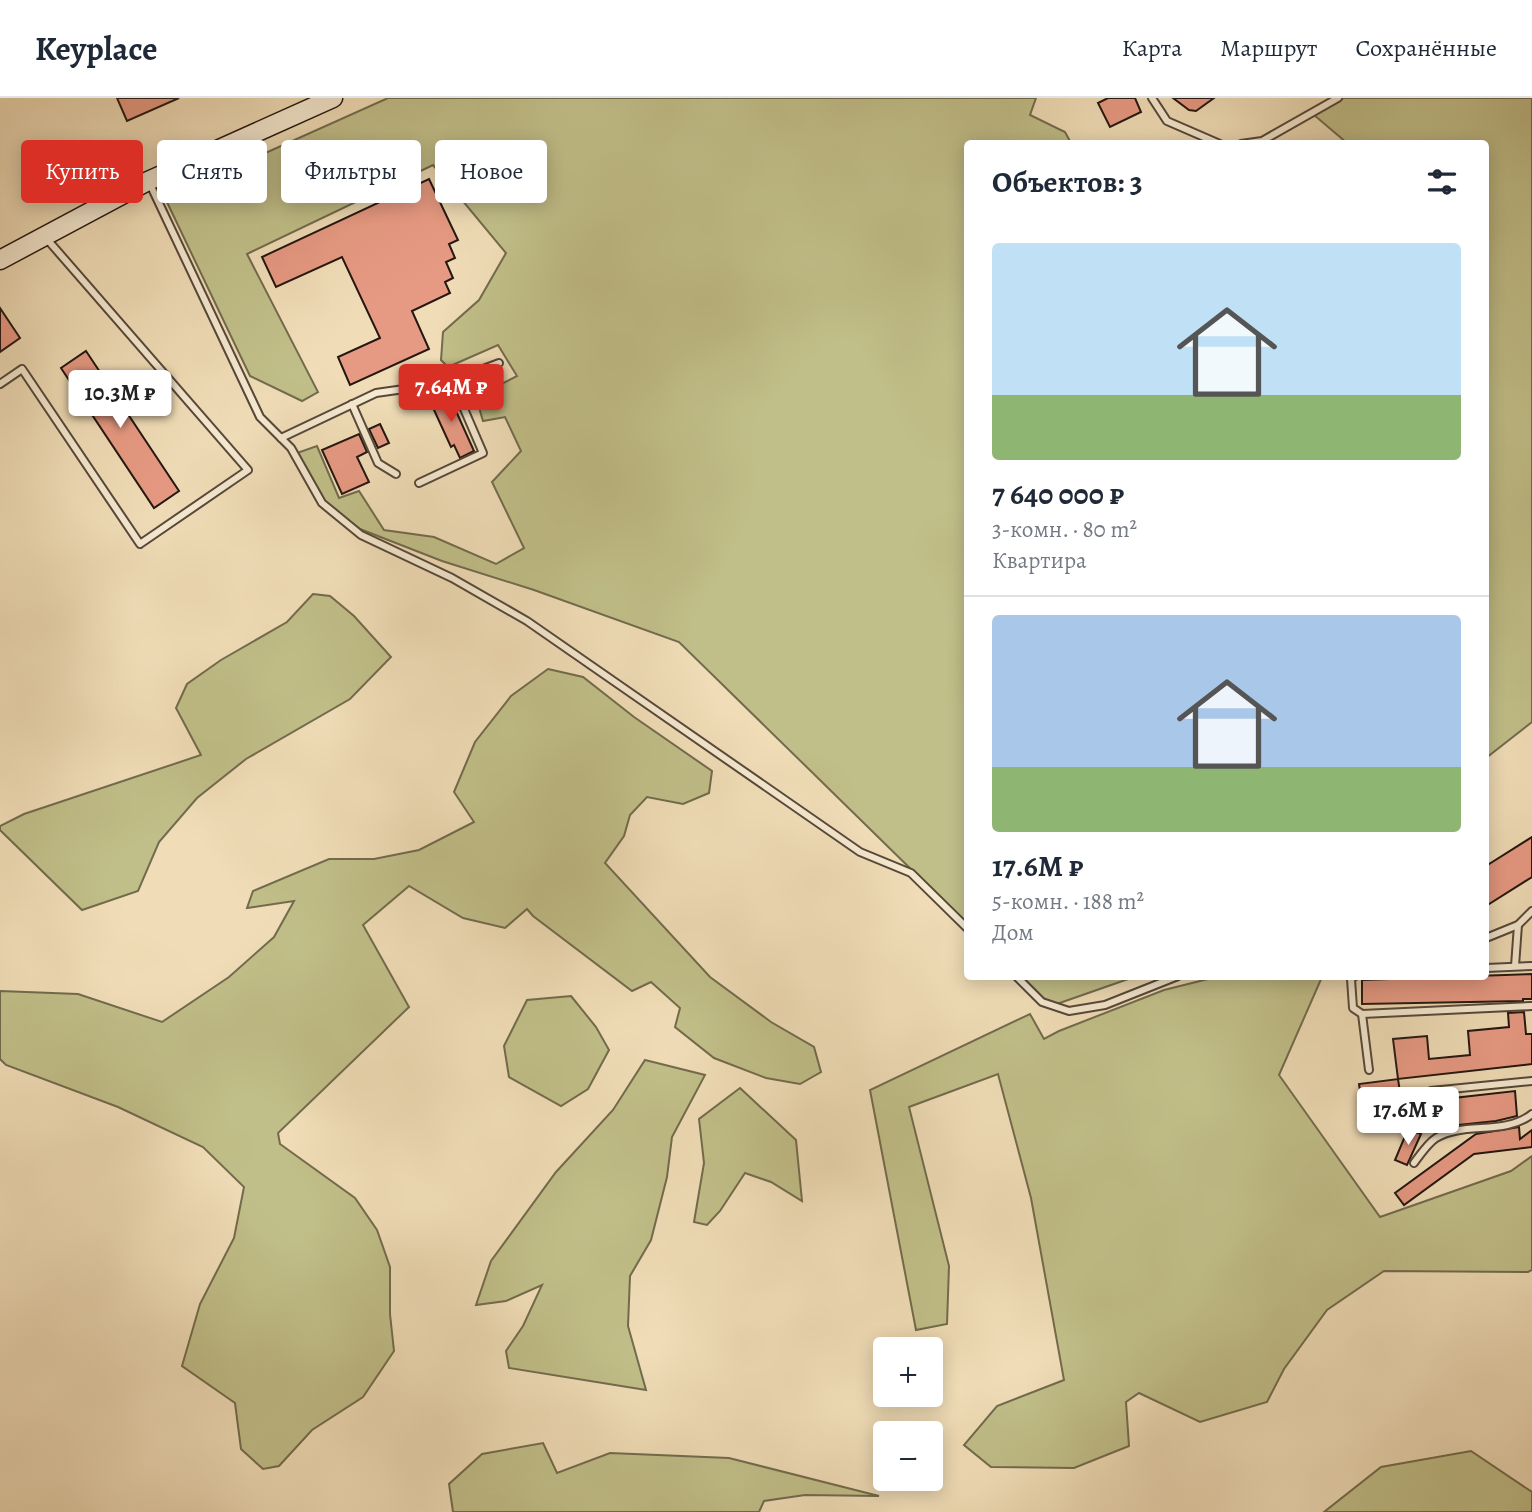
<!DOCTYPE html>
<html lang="ru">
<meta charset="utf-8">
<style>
body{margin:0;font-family:Alegreya,serif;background:#f6f6f7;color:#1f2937;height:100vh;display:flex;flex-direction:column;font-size:26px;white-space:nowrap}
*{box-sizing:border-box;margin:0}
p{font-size:23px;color:#747a83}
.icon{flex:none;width:38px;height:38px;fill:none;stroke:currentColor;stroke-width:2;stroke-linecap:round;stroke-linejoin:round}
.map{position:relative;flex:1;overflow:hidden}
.side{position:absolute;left:964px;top:42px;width:525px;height:840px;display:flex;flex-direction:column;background:#fff;border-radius:7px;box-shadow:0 4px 18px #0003}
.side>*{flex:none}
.guide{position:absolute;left:21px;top:42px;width:665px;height:63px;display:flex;gap:14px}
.controls{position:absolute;left:873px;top:1239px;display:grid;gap:14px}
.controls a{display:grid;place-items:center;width:70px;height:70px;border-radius:7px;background:#fff;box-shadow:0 4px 18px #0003;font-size:35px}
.price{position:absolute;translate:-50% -60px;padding:0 16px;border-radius:7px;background:#fff;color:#222;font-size:23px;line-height:46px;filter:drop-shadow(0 2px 4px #0008)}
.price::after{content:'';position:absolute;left:50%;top:42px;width:21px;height:16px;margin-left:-10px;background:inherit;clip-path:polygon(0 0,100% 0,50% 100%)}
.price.selected{background:#d93025;color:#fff}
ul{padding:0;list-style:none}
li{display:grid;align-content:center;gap:14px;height:371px;padding:0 28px}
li+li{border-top:2px solid #e0e1e3}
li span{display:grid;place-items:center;height:217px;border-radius:7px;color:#555}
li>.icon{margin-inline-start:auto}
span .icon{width:126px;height:126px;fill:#fffc;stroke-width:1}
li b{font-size:30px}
h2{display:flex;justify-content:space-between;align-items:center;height:84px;padding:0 28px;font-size:30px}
.pill{padding:0 24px;border-radius:7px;background:#fff;box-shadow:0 4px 18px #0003;font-size:24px;line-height:63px}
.pill.selected{background:#d93025;color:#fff}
header{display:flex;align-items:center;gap:42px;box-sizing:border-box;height:98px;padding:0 35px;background:#fff;border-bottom:2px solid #e0e1e3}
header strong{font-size:33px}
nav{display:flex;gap:38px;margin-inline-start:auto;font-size:24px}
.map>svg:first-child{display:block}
.green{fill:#c1bf89;stroke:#726b4d;stroke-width:2}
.building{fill:#e79a83;stroke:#241711;stroke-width:2}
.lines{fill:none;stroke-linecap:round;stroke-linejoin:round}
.lane-casing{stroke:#57483a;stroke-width:10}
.secondary-casing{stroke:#241711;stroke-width:21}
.lane{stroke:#f5e9d0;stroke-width:6}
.secondary{stroke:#f5e9d0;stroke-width:18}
</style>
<header>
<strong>Keyplace</strong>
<nav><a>Карта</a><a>Маршрут</a><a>Сохранённые</a></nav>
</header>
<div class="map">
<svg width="1532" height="1414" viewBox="0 0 1532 1414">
<rect width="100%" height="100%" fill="#f0ddb7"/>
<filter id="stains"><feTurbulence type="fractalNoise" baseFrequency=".00286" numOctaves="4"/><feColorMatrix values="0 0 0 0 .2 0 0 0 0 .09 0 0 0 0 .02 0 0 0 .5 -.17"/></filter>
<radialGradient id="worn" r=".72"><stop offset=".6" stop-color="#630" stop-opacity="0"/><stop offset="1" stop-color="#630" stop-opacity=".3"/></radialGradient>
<g class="green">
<polygon points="388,0 1036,0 1030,17 1065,34 1071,45 968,46 968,827 679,544 534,492 442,463 360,431 325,404 297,355 317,348 339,400 359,393 384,432 434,439 496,466 524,450 492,384 521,353 505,319 483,323 476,299 517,278 498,247 448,269 441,262 443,234 479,202 506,155 433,67 247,156 318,294 302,303 250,278 165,100"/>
<polygon points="1344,0 1532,0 1532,624 1486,660 1486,46 1347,45 1314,17"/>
<polygon points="313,496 330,498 354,518 391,559 350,601 246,661 197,700 159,744 138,793 82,812 0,732 0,728 24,716 201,657 176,610 187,586 221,562 287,524"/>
<polygon points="548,571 583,579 634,619 712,673 709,695 683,706 647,699 630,717 624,738 605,765 710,879 771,924 814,949 821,974 800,986 766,980 714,960 675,929 680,910 651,884 632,893 533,818 527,811 505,830 463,820 409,788 363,827 409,909 278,1035 280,1046 355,1100 377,1132 390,1169 390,1216 394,1253 363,1299 312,1332 279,1368 263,1371 241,1351 235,1305 182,1268 200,1206 234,1140 244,1089 203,1049 118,1009 6,967 0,961 0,893 78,896 162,924 229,879 274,839 294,803 247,810 253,793 329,761 374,761 419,752 474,724 454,694 475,644 511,598"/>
<polygon points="1021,879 1134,879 1051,908"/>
<polygon points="1216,879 1322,879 1279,977 1380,1119 1511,1073 1532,1058 1532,1172 1528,1174 1384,1173 1327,1212 1284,1271 1267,1304 1200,1324 1139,1295 1126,1304 1129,1348 1074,1370 991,1369 964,1347 997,1308 1064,1282 1031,1100 998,976 909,1009 949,1168 947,1226 916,1232 870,992 1030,916 1044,941 1059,933 1164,892"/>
<polygon points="571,898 596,929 609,952 588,991 561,1008 509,979 504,948 527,902"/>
<polygon points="645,962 705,977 672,1039 667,1079 651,1142 630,1178 628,1228 646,1292 509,1270 506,1253 523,1228 542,1187 506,1203 476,1207 491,1163 556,1074 613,1012"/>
<polygon points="740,990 796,1042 802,1103 771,1084 745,1075 720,1113 707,1127 694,1124 704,1065 699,1021"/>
<polygon points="543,1345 557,1375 610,1355 729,1360 879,1398 805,1397 764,1403 759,1414 453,1414 449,1386 482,1356"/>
<polygon points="1471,1353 1532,1394 1532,1414 1324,1414 1381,1369"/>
</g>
<g class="building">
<polygon points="117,0 179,0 127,23"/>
<polygon points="1108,0 1135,0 1141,14 1110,29 1098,5"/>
<polygon points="1173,0 1214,0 1196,13 1189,12"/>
<polygon points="429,81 458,142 449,146 455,160 446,164 453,180 445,184 450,195 412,213 429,251 350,287 338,259 380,240 342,159 276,189 262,159"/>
<polygon points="0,210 20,240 0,254"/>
<polygon points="86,253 179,393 154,410 61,270"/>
<polygon points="447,293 474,353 460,360 454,347 451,349 429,301"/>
<polygon points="380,326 389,345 378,350 369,331"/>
<polygon points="359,336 367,354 357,359 369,384 342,396 322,352"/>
<polygon points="1532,739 1532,779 1486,808 1486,768"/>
<polygon points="1532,876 1532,901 1523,901 1523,903 1362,906 1362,882"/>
<polygon points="1524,914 1526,936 1532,936 1532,966 1398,981 1393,941 1427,938 1429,961 1470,957 1468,933 1509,929 1508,915"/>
<polygon points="1398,981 1400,994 1361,999 1359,986"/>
<polygon points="1515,993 1517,1018 1496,1023 1430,1030 1427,1003"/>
<polygon points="1519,1029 1520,1041 1532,1032 1532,1049 1474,1056 1404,1107 1395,1095 1476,1036"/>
<polygon points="1408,1031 1421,1036 1407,1067 1395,1062"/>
</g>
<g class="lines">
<defs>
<g id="lane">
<polyline points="1152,0 1167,23 1220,46"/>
<polyline points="1241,46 1262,43 1338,0"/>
<polyline points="149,84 260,319 291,350 322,405 361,437 452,480 527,523 860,754 911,775 968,831"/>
<polyline points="0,286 22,271 140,446 248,372 46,140"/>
<polyline points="352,306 378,365 396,376"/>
<polyline points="281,340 376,295 446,285 499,265"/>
<polyline points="419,385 483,355 452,283"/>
<polyline points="1486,840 1518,827 1532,813"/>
<polyline points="1515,868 1518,827"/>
<polyline points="1486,870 1532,868"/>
<polyline points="1016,878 1042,904 1069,913 1105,907 1178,878"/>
<polyline points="1355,878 1351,881 1353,910 1362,916 1532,908"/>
<polyline points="1362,916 1369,972"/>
<polyline points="1431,993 1532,983"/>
<path d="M1414 1065C1420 1057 1428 1045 1436 1040 1464 1023 1504 1038 1532 1016"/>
</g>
<polyline id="secondary" points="0,162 148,83 333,0"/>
</defs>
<use href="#lane" class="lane-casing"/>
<use href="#secondary" class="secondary-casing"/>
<use href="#lane" class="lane"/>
<use href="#secondary" class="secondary"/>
</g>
<rect width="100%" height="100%" filter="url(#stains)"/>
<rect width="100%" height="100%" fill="url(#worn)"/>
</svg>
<div class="controls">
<a>+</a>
<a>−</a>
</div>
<b class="price selected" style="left:451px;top:326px">7.64M ₽</b>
<b class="price" style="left:120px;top:332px">10.3M ₽</b>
<b class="price" style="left:1408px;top:1049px">17.6M ₽</b>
<div class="guide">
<a class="pill selected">Купить</a>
<a class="pill">Снять</a>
<a class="pill">Фильтры</a>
<a class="pill">Новое</a>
</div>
<section class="side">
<h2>Объектов: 3<svg class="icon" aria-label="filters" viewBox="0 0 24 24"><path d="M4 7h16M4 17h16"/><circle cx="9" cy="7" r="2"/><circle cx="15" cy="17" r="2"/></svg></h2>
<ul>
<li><span style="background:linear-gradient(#bfe0f5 70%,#8fb573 0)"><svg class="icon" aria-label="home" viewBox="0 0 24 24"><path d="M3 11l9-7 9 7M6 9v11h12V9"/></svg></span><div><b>7 640 000 ₽</b><p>3-комн. · 80 m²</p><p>Квартира</p></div></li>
<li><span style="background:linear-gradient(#a9c7e8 70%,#8fb573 0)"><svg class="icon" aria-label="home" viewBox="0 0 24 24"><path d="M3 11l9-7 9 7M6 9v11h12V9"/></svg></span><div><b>17.6M ₽</b><p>5-комн. · 188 m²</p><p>Дом</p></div></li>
</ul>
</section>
</div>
